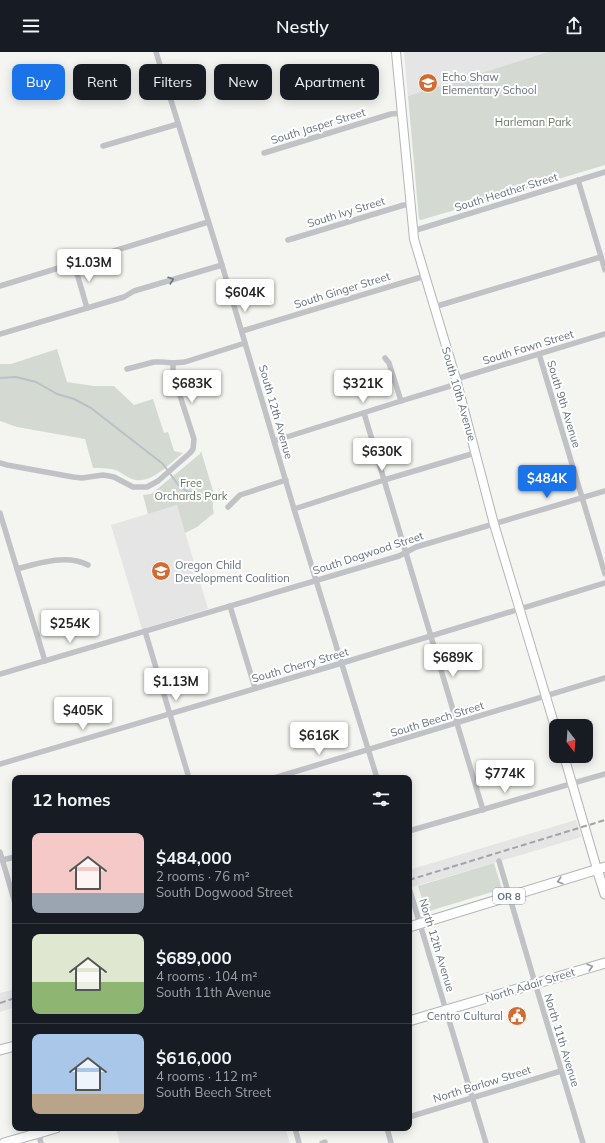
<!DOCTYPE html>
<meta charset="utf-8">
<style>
body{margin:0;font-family:Mulish,sans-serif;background:#242831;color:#f1f3f6;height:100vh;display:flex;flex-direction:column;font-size:15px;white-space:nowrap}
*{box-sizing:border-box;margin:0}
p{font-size:13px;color:#9ea1a6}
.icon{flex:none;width:22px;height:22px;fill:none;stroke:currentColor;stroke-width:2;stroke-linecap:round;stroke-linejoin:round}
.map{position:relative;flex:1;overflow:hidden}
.drawer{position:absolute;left:12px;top:723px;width:400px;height:356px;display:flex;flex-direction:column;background:#171b24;border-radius:8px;box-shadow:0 2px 10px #0003}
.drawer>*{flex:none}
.guide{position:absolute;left:12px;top:12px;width:400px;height:36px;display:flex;gap:8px}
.needle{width:26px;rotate:163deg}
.tools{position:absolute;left:549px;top:667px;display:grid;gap:8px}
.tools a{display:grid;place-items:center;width:44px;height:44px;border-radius:8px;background:#171b24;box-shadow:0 2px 10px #0003;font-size:20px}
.price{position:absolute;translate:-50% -34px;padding:0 9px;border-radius:4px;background:#fff;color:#222;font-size:13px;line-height:26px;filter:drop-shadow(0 1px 2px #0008)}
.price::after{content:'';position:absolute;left:50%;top:24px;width:12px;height:9px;margin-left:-6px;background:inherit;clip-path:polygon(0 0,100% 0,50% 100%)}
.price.current{background:#1a73e8;color:#fff}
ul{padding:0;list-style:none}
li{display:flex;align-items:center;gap:12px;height:100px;padding:0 20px}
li+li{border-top:1px solid #363941}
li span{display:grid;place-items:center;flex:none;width:112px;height:80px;border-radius:8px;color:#555}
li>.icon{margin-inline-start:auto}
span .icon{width:48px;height:48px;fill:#fffc;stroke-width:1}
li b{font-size:17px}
h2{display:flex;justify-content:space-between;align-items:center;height:48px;padding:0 20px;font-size:17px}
.pill{padding:0 14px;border-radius:8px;background:#171b24;box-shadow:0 2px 10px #0003;font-size:14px;line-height:36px}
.pill.current{background:#1a73e8;color:#fff}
header{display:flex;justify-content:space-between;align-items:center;height:52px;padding:0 20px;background:#171b24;font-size:18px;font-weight:600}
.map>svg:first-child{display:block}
.built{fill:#e4e5e4}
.green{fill:#d4dad2}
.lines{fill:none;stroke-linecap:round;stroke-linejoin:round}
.stream{stroke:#b8c1c7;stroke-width:2}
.secondary-casing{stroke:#b2b5ba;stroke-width:10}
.primary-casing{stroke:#b1b4b8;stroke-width:11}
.trunk-casing{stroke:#b2b5b8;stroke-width:11}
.minor{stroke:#c0c2c6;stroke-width:5.5}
.secondary{stroke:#fff;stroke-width:8}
.primary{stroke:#fff;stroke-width:9}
.trunk{stroke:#fff;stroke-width:9}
.rail{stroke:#a1a5aa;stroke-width:2;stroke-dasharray:6 3;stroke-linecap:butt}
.oneway{stroke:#6a7483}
.oneway2{stroke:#949ba5}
.labels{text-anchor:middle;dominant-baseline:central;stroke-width:4;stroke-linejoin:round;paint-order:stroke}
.shield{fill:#fff;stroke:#949ba5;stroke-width:1}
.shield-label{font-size:10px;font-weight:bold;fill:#66707f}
.poi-label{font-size:11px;fill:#66707f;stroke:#fff;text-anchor:start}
.park-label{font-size:11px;fill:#657764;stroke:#fff}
.street-label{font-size:11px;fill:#66707f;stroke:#fff}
</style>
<header><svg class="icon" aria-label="menu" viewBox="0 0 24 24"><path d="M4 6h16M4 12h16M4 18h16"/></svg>Nestly<svg class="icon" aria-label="share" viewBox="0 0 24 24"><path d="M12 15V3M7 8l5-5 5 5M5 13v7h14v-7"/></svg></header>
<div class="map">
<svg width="605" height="1091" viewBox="0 0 605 1091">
<rect width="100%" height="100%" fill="#f4f4f0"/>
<g class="built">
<polygon points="404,0 548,0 408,44"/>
<polygon points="177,453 208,557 142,577 111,473"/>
<polygon points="576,768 581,785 409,836 409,818"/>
<polygon points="15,937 15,955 0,960 0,941"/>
<polygon points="116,1076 285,1076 290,1091 120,1091"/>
</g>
<g class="green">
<polygon points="548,0 605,0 605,113 421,168 419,167 408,44"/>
<path d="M57 297 67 330 94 334H114L134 353 153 347 164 381 168 380 174 399 183 401C170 411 150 434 132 427 127 425 123 422 118 419 110 416 102 416 93 416L85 387 17 375 0 369V312H11Z"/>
<path d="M201 399 214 442 222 440C214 445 211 452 214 461L197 475 185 481 177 453 148 462 143 443 151 442 200 402Z"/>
<polygon points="494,811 502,837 426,860 418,834"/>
</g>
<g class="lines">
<polyline class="stream" points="0,326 16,325 36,330 57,342 74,347 91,356 163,412 179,434 188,440 204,442"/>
<defs>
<g id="secondary">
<polyline points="396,0 414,187 456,327 494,472 556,678"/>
<polyline points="564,704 597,817"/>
</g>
<polyline id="primary" points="597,817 605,842"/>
<g id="trunk">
<polyline points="409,875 605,815"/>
<polyline points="409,969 605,911"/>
<polyline points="0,998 15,994"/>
<polyline points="4,1091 56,1076"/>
</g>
</defs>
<use href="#secondary" class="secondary-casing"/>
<use href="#primary" class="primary-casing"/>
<use href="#trunk" class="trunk-casing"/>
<g class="minor">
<polyline points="156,0 222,213 294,457 377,726"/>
<polyline points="103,94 178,72"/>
<polyline points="264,101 391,62 402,61"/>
<polyline points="578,128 605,218"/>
<polyline points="413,179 605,120"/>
<polyline points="288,188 404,153 410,153"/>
<polyline points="74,211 87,256"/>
<polyline points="0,234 208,170"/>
<polyline points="434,255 601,205"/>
<polyline points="242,279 425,224"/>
<polyline points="0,282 124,245 134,239 222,213"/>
<polyline points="539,302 605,522"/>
<polyline points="385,306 389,311 401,349"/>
<polyline points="127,317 154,310 162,310 173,311 185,310 245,291"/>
<polyline points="456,327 605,282"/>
<polyline points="364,361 483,758"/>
<polyline points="274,389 401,349 457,332"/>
<polyline points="0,411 7,413 73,425 82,426 103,423 109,424 114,425 133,435 147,435 158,429 190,401 193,397 194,387 173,322 173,311"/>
<polyline points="228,455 240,443 286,428"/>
<polyline points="294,457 384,428 475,401"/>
<polyline points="0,461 45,609"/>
<path d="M17 517C39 511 66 502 88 513"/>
<polyline points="230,554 255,636"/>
<polyline points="145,579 189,726"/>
<polyline points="0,622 399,504 416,495 605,439"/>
<polyline points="0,712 342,611 605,531"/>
<polyline points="274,726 605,626"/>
<polyline points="409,779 605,722"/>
<polyline points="0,800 15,851"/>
<polyline points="2,808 15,805"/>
<polyline points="499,809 535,931 583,1091"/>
<polyline points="410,839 486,1091"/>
<polyline points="409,1065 561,1019"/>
<polyline points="37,1076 41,1091"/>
<polyline points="295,1076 299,1091"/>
<polyline points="387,1076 391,1091"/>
<polyline points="322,1091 325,1090"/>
</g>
<use href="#secondary" class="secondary"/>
<use href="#primary" class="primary"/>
<use href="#trunk" class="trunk"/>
<g class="rail">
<polyline points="409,828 605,768"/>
<polyline points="0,951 15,946"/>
</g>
</g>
<defs><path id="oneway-chevron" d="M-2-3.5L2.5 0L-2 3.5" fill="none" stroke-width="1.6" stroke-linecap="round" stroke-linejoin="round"/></defs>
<use class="oneway" href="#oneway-chevron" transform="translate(171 228) rotate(-17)"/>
<g class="oneway2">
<use href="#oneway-chevron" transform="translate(560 829) rotate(163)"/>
<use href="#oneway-chevron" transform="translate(590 915) rotate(-16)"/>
</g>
<defs>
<symbol id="school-disc" viewBox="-11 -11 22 22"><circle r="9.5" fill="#d26c32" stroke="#fff"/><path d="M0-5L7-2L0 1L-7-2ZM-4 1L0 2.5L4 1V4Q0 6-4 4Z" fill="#fff"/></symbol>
<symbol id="civic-disc" viewBox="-11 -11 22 22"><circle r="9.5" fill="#d26c32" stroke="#fff"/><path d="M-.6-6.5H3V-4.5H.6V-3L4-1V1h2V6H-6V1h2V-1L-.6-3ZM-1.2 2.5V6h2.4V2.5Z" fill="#fff"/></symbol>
</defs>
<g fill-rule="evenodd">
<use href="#school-disc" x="417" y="20" width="22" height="22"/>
<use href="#school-disc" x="150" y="508" width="22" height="22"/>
<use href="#civic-disc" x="506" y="953" width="22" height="22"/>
</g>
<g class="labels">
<rect class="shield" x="493" y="836" width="32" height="16" rx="3"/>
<g class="shield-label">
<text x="509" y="844">OR 8</text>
</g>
<g class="poi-label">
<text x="442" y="25">Echo Shaw<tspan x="442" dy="13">Elementary School</tspan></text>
<text x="175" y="513">Oregon Child<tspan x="175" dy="13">Development Coalition</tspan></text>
<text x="503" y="964" text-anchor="end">Centro Cultural</text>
</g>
<g class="park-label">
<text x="533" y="70">Harleman Park</text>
<text x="191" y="431">Free<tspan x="191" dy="13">Orchards Park</tspan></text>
</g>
<g class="street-label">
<text transform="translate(318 74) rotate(-17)">South Jasper Street</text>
<text transform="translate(506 140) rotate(-17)">South Heather Street</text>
<text transform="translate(346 160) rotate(-17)">South Ivy Street</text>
<text transform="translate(342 238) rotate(-17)">South Ginger Street</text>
<text transform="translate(528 295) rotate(-17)">South Fawn Street</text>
<text transform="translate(459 342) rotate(74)">South 10th Avenue</text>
<text transform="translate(564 352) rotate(73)">South 9th Avenue</text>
<text transform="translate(276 360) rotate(74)">South 12th Avenue</text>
<text transform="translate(368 501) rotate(-18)">South Dogwood Street</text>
<text transform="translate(300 613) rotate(-16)">South Cherry Street</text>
<text transform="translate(437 667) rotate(-17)">South Beech Street</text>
<text transform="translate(437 893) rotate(73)">North 12th Avenue</text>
<text transform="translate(530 933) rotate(-17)">North Adair Street</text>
<text transform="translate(562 988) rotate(73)">North 11th Avenue</text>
<text transform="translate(482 1032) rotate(-17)">North Barlow Street</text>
</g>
</g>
</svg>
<div class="tools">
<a><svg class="needle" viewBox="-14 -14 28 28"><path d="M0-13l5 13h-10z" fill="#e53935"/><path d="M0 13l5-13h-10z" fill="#9ea1a6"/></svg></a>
</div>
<b class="price" style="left:89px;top:231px">$1.03M</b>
<b class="price" style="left:245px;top:261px">$604K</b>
<b class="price" style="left:192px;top:352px">$683K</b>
<b class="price" style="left:363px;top:352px">$321K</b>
<b class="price" style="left:382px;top:420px">$630K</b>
<b class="price current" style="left:547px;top:447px">$484K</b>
<b class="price" style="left:70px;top:592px">$254K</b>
<b class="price" style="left:453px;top:626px">$689K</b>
<b class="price" style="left:176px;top:650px">$1.13M</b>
<b class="price" style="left:83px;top:679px">$405K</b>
<b class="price" style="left:319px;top:704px">$616K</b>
<b class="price" style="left:505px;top:742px">$774K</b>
<div class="guide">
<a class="pill current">Buy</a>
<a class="pill">Rent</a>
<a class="pill">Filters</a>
<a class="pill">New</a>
<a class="pill">Apartment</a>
</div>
<section class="drawer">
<h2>12 homes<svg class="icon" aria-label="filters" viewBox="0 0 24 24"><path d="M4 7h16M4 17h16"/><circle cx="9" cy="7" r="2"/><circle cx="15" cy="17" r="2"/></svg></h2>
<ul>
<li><span style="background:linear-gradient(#f6c9c9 75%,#9aa5b1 0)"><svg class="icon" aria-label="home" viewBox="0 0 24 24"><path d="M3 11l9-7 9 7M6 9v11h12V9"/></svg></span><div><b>$484,000</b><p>2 rooms · 76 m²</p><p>South Dogwood Street</p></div></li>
<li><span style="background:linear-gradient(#dfe7d0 60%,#8fb573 0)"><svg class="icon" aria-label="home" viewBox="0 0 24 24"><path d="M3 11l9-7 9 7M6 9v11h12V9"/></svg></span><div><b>$689,000</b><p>4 rooms · 104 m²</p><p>South 11th Avenue</p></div></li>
<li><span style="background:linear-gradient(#a9c7e8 75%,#b9a48a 0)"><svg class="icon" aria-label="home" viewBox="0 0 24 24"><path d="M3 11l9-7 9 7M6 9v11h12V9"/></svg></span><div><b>$616,000</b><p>4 rooms · 112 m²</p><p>South Beech Street</p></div></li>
</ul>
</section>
</div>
